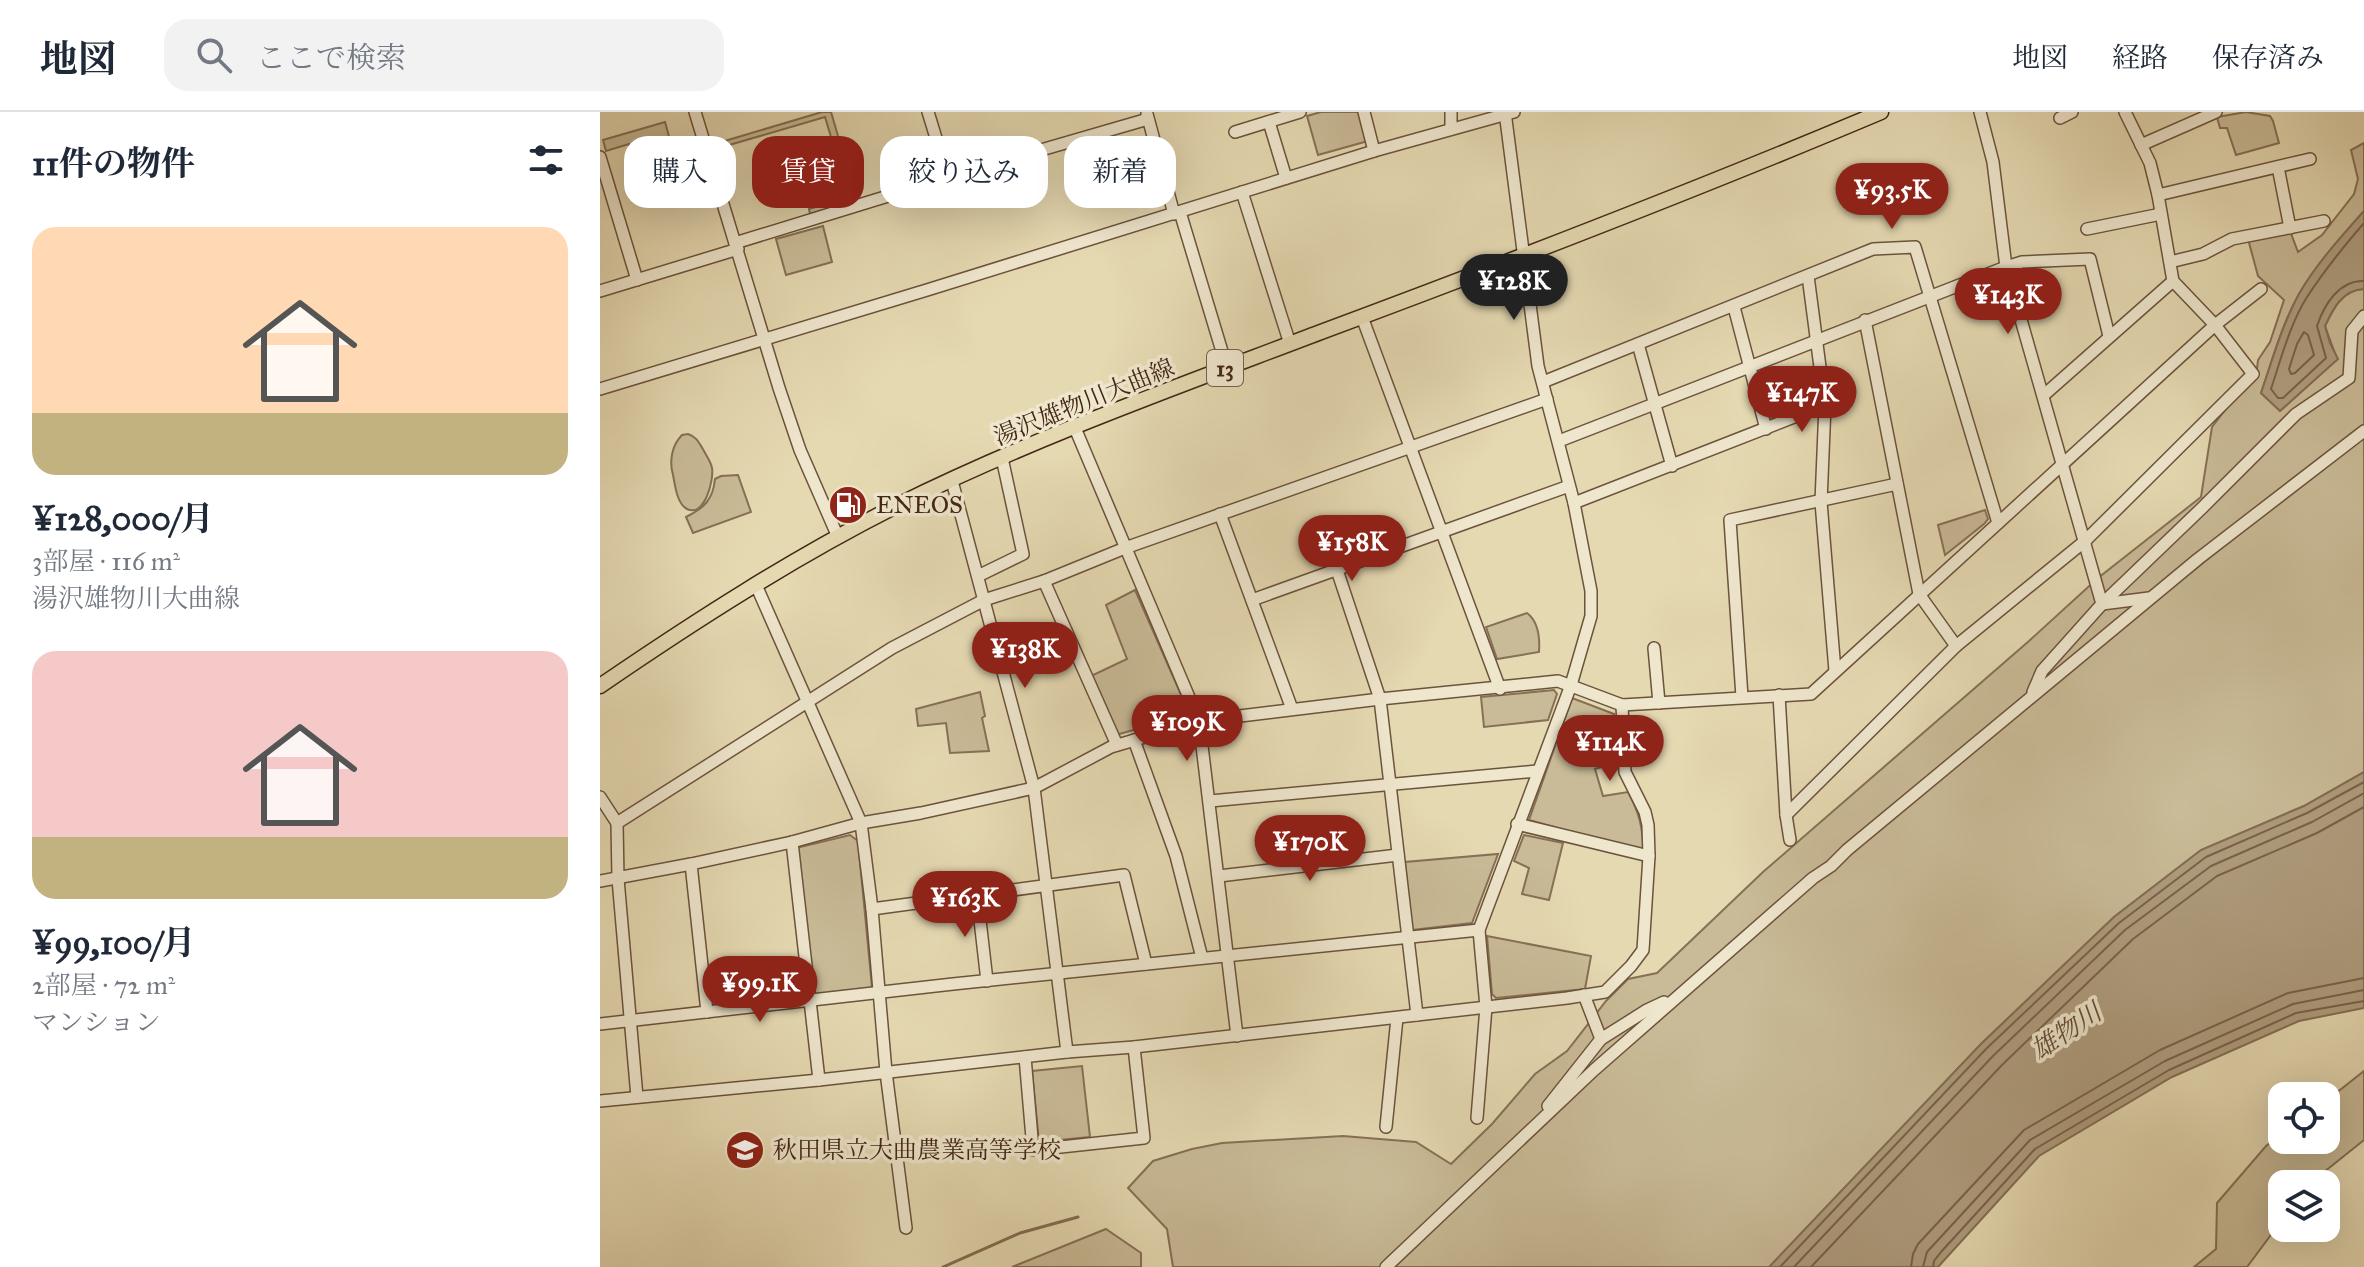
<!DOCTYPE html>
<html lang="ja">
<meta charset="utf-8">
<style>
body{margin:0;font-family:"IM FELL Great Primer","Noto Serif JP",serif;background:#f2f2f3;color:#1f2937;height:100vh;display:flex;flex-direction:column;font-size:30px;white-space:nowrap}
*{box-sizing:border-box;margin:0}
p{font-size:26px;color:#747a83}
.icon{flex:none;width:44px;height:44px;fill:none;stroke:currentColor;stroke-width:2;stroke-linecap:round;stroke-linejoin:round}
.map{position:relative;flex:1;overflow:hidden}
.side{display:flex;flex-direction:column;background:#fff;width:600px}
.side>*{flex:none}
.guide{position:absolute;left:24px;top:24px;width:760px;height:72px;display:flex;gap:16px}
.fabs{position:absolute;left:1668px;top:970px;display:grid;gap:16px}
.fabs a{display:grid;place-items:center;width:72px;height:72px;border-radius:16px;background:#fff;box-shadow:0 8px 32px #0002;font-size:40px}
.price{position:absolute;translate:-50% -68px;padding:0 18px;border-radius:28px;background:#8f2418;color:#fff;font-size:26px;line-height:52px;filter:drop-shadow(0 2px 4px #0008)}
.price::after{content:'';position:absolute;left:50%;top:48px;width:24px;height:18px;margin-left:-12px;background:inherit;clip-path:polygon(0 0,100% 0,50% 100%)}
.price.current{background:#222;color:#fff}
ul{padding:0;list-style:none}
li{display:grid;align-content:center;gap:16px;height:424px;padding:0 32px}
li span{display:grid;place-items:center;height:248px;border-radius:24px;color:#555}
li>.icon{margin-inline-start:auto}
span .icon{width:144px;height:144px;fill:#fffc;stroke-width:1}
li b{font-size:34px}
h2{display:flex;justify-content:space-between;align-items:center;height:96px;padding:0 32px;font-size:34px}
.chip{padding:0 28px;border-radius:24px;background:#fff;box-shadow:0 8px 32px #0002;font-size:28px;line-height:72px}
.chip.current{background:#8f2418;color:#fff}
header{display:flex;align-items:center;gap:48px;box-sizing:border-box;height:112px;padding:0 40px;background:#fff;border-bottom:2px solid #e0e1e3}
header strong{font-size:38px}
nav{display:flex;gap:44px;margin-inline-start:auto;font-size:28px}
.search{width:560px;height:72px;background:#f2f2f3;display:flex;align-items:center;gap:20px;box-sizing:border-box;padding:0 28px;border-radius:24px;color:#747a83;font-size:30px}
main{display:flex;flex:1;min-height:0}
.map>svg:first-child{display:block}
.green{fill:#c9bb97;stroke:#867056;stroke-width:2}
.water{fill:#ae9c7d;stroke:#836d53;stroke-width:2}
.lines{fill:none;stroke-linecap:round;stroke-linejoin:round}
.shore{stroke:#786149;stroke-width:2}
.stream{stroke:#836d53;stroke-width:3}
.minor-casing{stroke:#6c533c;stroke-width:14}
.major-casing{stroke:#432615;stroke-width:17}
.minor{stroke:#eee6cd;stroke-width:11}
.major{stroke:#e5d9b2;stroke-width:14}
.labels{text-anchor:middle;dominant-baseline:central;stroke-width:7;stroke-linejoin:round;paint-order:stroke}
.shield{fill:#eee6cd;stroke:#76604c;stroke-width:2}
.shield-label{font-size:22px;font-weight:bold;fill:#432615}
.street-label{font-size:24px;fill:#432615;stroke:#eee6cd}
.poi-label{font-size:24px;fill:#432615;stroke:#eee6cd;text-anchor:start}
.water-label{font-size:26px;font-style:italic;fill:#634934;stroke:#eee6cd}
</style>
<header>
<strong>地図</strong>
<div class="search"><svg class="icon" aria-label="search" viewBox="0 0 24 24"><circle cx="10" cy="10" r="6"/><path d="M15 15l6 6"/></svg>ここで検索</div>
<nav><a>地図</a><a>経路</a><a>保存済み</a></nav>
</header>
<main>
<section class="side">
<h2>11件の物件<svg class="icon" aria-label="filters" viewBox="0 0 24 24"><path d="M4 7h16M4 17h16"/><circle cx="9" cy="7" r="2"/><circle cx="15" cy="17" r="2"/></svg></h2>
<ul>
<li><span style="background:linear-gradient(#ffd9b3 75%,#c2b280 0)"><svg class="icon" aria-label="home" viewBox="0 0 24 24"><path d="M3 11l9-7 9 7M6 9v11h12V9"/></svg></span><div><b>¥128,000/月</b><p>3部屋 · 116 m²</p><p>湯沢雄物川大曲線</p></div></li>
<li><span style="background:linear-gradient(#f6c9c9 75%,#c2b280 0)"><svg class="icon" aria-label="home" viewBox="0 0 24 24"><path d="M3 11l9-7 9 7M6 9v11h12V9"/></svg></span><div><b>¥99,100/月</b><p>2部屋 · 72 m²</p><p>マンション</p></div></li>
</ul>
</section>
<div class="map">
<svg width="1764" height="1155" viewBox="0 0 1764 1155">
<rect width="100%" height="100%" fill="#e5d9b2"/>
<filter id="stains"><feTurbulence type="fractalNoise" baseFrequency=".0025" numOctaves="4"/><feColorMatrix values="0 0 0 0 .2 0 0 0 0 .09 0 0 0 0 .02 0 0 0 .5 -.17"/></filter>
<radialGradient id="worn" r=".72"><stop offset=".6" stop-color="#630" stop-opacity="0"/><stop offset="1" stop-color="#630" stop-opacity=".3"/></radialGradient>
<g class="green">
<polygon points="222,0 231,0 257,89 210,102 209,97 249,85 225,5 119,36 118,31"/>
<polygon points="721,0 760,0 768,29 718,43 707,4"/>
<polygon points="1646,0 1670,4 1673,9 1679,31 1636,43 1627,16 1620,16 1617,5"/>
<polygon points="65,10 75,46 36,57 29,32 6,39 3,28"/>
<path d="M1764 31V99C1741 125 1717 152 1699 182 1682 212 1672 249 1661 281L1680 299 1737 247 1725 214C1733 197 1742 177 1764 177V314L1534 506 1764 322V660L1704 694 1601 738 1514 805 1381 932 1170 1155H573L567 1117 528 1076 553 1049 592 1037 622 1031 743 1024 816 1030 851 1052 892 1012 935 962 967 939 1006 889 1028 867 1057 861 1163 760 1429 529 1498 466 1601 385 1612 315 1626 297 1656 265 1658 248 1670 230 1684 188 1658 164 1648 127 1690 119 1698 140 1722 123 1754 82 1758 67 1751 38Z"/>
<polygon points="223,114 232,150 186,163 176,127"/>
<path d="M88 322C97 325 99 331 104 339 107 345 111 350 112 356 114 367 105 406 87 397 77 392 75 373 73 363 69 349 72 333 82 323Z"/>
<path d="M138 363 151 400 93 421 86 405C104 396 113 388 115 367L121 364Z"/>
<polygon points="1385,398 1388,407 1384,412 1345,443 1338,413"/>
<polygon points="535,478 586,594 582,604 516,623 491,564 527,547 506,493"/>
<path d="M927 501C939 510 940 526 939 540L897 547 886 515Z"/>
<polygon points="954,578 957,582 948,608 884,615 881,585"/>
<polygon points="380,580 385,604 382,606 389,639 350,641 346,611 318,614 316,597"/>
<path d="M972 586 1014 602 1018 650 995 657 1003 684 1028 680C1040 702 1042 714 1044 740L929 708Z"/>
<polygon points="250,723 258,729 272,876 212,883 196,736"/>
<polygon points="924,723 963,731 949,788 922,782 929,756 914,749"/>
<polygon points="898,742 872,811 812,818 805,750"/>
<polygon points="887,824 991,844 985,877 896,886 892,882"/>
<polygon points="482,954 490,1025 439,1030 432,959"/>
<polygon points="1764,959 1764,1028 1709,1072 1682,1072 1682,1108 1647,1155 1594,1155 1616,1137 1617,1091 1666,1034 1682,1022 1682,1028 1726,1028 1726,989"/>
<polygon points="506,1117 541,1141 541,1155 412,1155"/>
</g>
<g class="water">
<path d="M1764 99V177C1742 178 1733 197 1725 214L1730 231 1738 247 1680 299 1661 281C1672 249 1682 213 1699 182 1716 152 1741 125 1764 99Z"/>
<polygon points="1764,660 1764,896 1699,909 1572,965 1439,1044 1338,1155 1169,1155 1381,932 1514,805 1601,738 1704,694"/>
</g>
<g class="lines">
<g class="shore">
<path d="M1764 111C1744 134 1724 159 1707 185 1690 212 1681 247 1671 277L1678 286H1683L1726 246 1717 214C1724 193 1739 168 1764 169"/>
<polygon points="1704,220 1708,223 1714,243 1695,261 1691,262 1689,257 1697,232"/>
<polyline points="1180,1155 1386,937 1519,811 1606,745 1707,701 1764,670"/>
<polyline points="1194,1155 1393,944 1525,818 1611,754 1712,710 1764,681"/>
<polyline points="1211,1155 1402,953 1533,827 1617,764 1717,721 1764,695"/>
<polyline points="1311,1155 1313,1142 1318,1132 1424,1018 1560,938 1688,881 1764,866"/>
<polyline points="1323,1155 1327,1140 1430,1028 1565,949 1693,892 1764,878"/>
<polyline points="1333,1155 1334,1149 1341,1140 1435,1037 1569,958 1696,901 1764,889"/>
</g>
<polyline class="stream" points="343,1155 420,1121 478,1105"/>
<defs>
<g id="minor">
<polyline points="95,0 179,276 200,338 238,425"/>
<polyline points="328,0 348,65"/>
<polyline points="764,0 774,39"/>
<polyline points="851,0 851,17"/>
<polyline points="1380,0 1393,50 1406,155 1502,492"/>
<polyline points="547,2 574,102"/>
<polyline points="1460,6 1472,0"/>
<polyline points="669,10 686,66"/>
<polyline points="635,20 700,0"/>
<polyline points="1541,33 1616,0"/>
<polyline points="0,45 37,168"/>
<polyline points="1678,55 1690,116"/>
<polyline points="642,80 690,232"/>
<polyline points="1558,83 1710,47"/>
<polyline points="580,100 627,256"/>
<polyline points="1487,117 1561,102"/>
<polyline points="135,131 389,53 548,7"/>
<polyline points="1570,150 1603,142 1632,127 1724,109"/>
<polyline points="1208,164 1225,293 1221,390 1235,559"/>
<polyline points="0,179 138,137"/>
<polyline points="1134,195 1166,317"/>
<polyline points="762,205 900,577"/>
<polyline points="1265,208 1319,482 1356,534"/>
<polyline points="1038,232 1072,354"/>
<polyline points="943,270 1273,137 1315,135 1398,411"/>
<polyline points="0,277 327,178 774,39 914,0"/>
<polyline points="1444,283 1573,169"/>
<polyline points="475,316 599,609 637,924"/>
<polyline points="959,329 1406,155 1422,150 1490,147 1509,224"/>
<polyline points="352,369 434,676 467,940"/>
<polyline points="974,391 1225,293"/>
<polyline points="620,402 692,597"/>
<polyline points="737,458 780,587 817,903"/>
<polyline points="378,464 423,442 402,346"/>
<polyline points="444,469 517,633"/>
<polyline points="156,473 261,711 272,797 286,960 306,1116"/>
<polyline points="652,488 969,374"/>
<polyline points="1502,492 1549,486"/>
<polyline points="1054,536 1059,591"/>
<polyline points="1433,580 1442,559 1502,492 1602,396 1696,302 1749,266 1752,219 1764,204"/>
<polyline points="1179,583 1186,703 1190,728"/>
<polyline points="1142,585 1130,408 1297,372"/>
<polyline points="534,628 576,744 602,846"/>
<polyline points="0,685 17,711 18,767 37,985"/>
<polyline points="610,689 937,659"/>
<polyline points="1186,703 1356,534 1485,429 1653,262 1615,213 1573,169 1558,83 1550,51 1525,0"/>
<polyline points="17,711 292,536 384,488 444,469 525,436 947,287"/>
<polyline points="917,712 1049,744"/>
<polyline points="192,730 219,968"/>
<polyline points="91,752 107,900"/>
<polyline points="619,764 798,743"/>
<polyline points="0,769 91,752 192,730 261,711 321,701 434,676 511,635 599,609 780,587 958,569 1022,593 1211,582 1615,213 1661,177"/>
<polyline points="377,782 387,869"/>
<polyline points="272,797 524,763 546,852"/>
<polyline points="984,883 1001,927"/>
<polyline points="0,912 353,872 879,818"/>
<polyline points="425,945 433,1038 544,1026 534,935"/>
<polyline points="0,989 219,968 467,940 534,935 967,886 1005,880 1031,854 1043,838 1049,744 1048,713 1045,700 1025,660 1022,593"/>
<polyline points="948,994 1001,927 1047,898 1064,890"/>
<polyline points="877,1006 886,895 879,818 971,573 991,504 991,479 974,391 938,254 905,0"/>
<polyline points="786,1015 797,906"/>
<polyline points="786,1155 994,958 1213,766 1231,754 1247,738 1598,447 1764,319"/>
</g>
<path id="major" d="M0 574C95 509 193 446 296 394 433 326 579 274 721 220 909 150 1096 78 1281 0"/>
</defs>
<use href="#minor" class="minor-casing"/>
<use href="#major" class="major-casing"/>
<use href="#minor" class="minor"/>
<use href="#major" class="major"/>
</g>
<defs>
<symbol id="fuel-disc" viewBox="-11 -11 22 22"><circle r="9.5" fill="#8f2418" stroke="#eee6cd"/><path d="M-5.5-6h7V0h2V4h1.3V-2.5L3-4.5l.8-.8L6-3V5H2.5V1h-1V6h-7ZM-4.2-4.7v3.2H.2V-4.7Z" fill="#fff"/></symbol>
<symbol id="school-disc" viewBox="-11 -11 22 22"><circle r="9.5" fill="#8f2418" stroke="#eee6cd"/><path d="M0-5L7-2L0 1L-7-2ZM-4 1L0 2.5L4 1V4Q0 6-4 4Z" fill="#fff"/></symbol>
</defs>
<g fill-rule="evenodd">
<use href="#fuel-disc" x="226" y="371" width="44" height="44"/>
<use href="#school-disc" x="123" y="1016" width="44" height="44"/>
</g>
<g class="labels">
<rect class="shield" x="607" y="238" width="36" height="36" rx="6"/>
<g class="shield-label">
<text x="625" y="256">13</text>
</g>
<g class="street-label">
<text transform="translate(484 290) rotate(-22)">湯沢雄物川大曲線</text>
</g>
<g class="poi-label">
<text x="276" y="393">ENEOS</text>
<text x="173" y="1038">秋田県立大曲農業高等学校</text>
</g>
<g class="water-label">
<text transform="translate(1466 919) rotate(-34)">雄物川</text>
</g>
</g>
<rect width="100%" height="100%" filter="url(#stains)"/>
<rect width="100%" height="100%" fill="url(#worn)"/>
</svg>
<div class="fabs">
<a><svg class="icon" aria-label="locate" viewBox="0 0 24 24"><circle cx="12" cy="12" r="6"/><path d="M12 2v4M12 18v4M2 12h4M18 12h4"/></svg></a>
<a><svg class="icon" aria-label="layers" viewBox="0 0 24 24"><path d="M12 4l9 5-9 5-9-5zM3 14l9 5 9-5"/></svg></a>
</div>
<b class="price" style="left:1292px;top:119px">¥93.5K</b>
<b class="price current" style="left:914px;top:210px">¥128K</b>
<b class="price" style="left:1408px;top:224px">¥143K</b>
<b class="price" style="left:1202px;top:322px">¥147K</b>
<b class="price" style="left:752px;top:471px">¥158K</b>
<b class="price" style="left:425px;top:578px">¥138K</b>
<b class="price" style="left:587px;top:651px">¥109K</b>
<b class="price" style="left:1010px;top:671px">¥114K</b>
<b class="price" style="left:710px;top:771px">¥170K</b>
<b class="price" style="left:365px;top:827px">¥163K</b>
<b class="price" style="left:160px;top:912px">¥99.1K</b>
<div class="guide">
<a class="chip">購入</a>
<a class="chip current">賃貸</a>
<a class="chip">絞り込み</a>
<a class="chip">新着</a>
</div>
</div>
</main>
